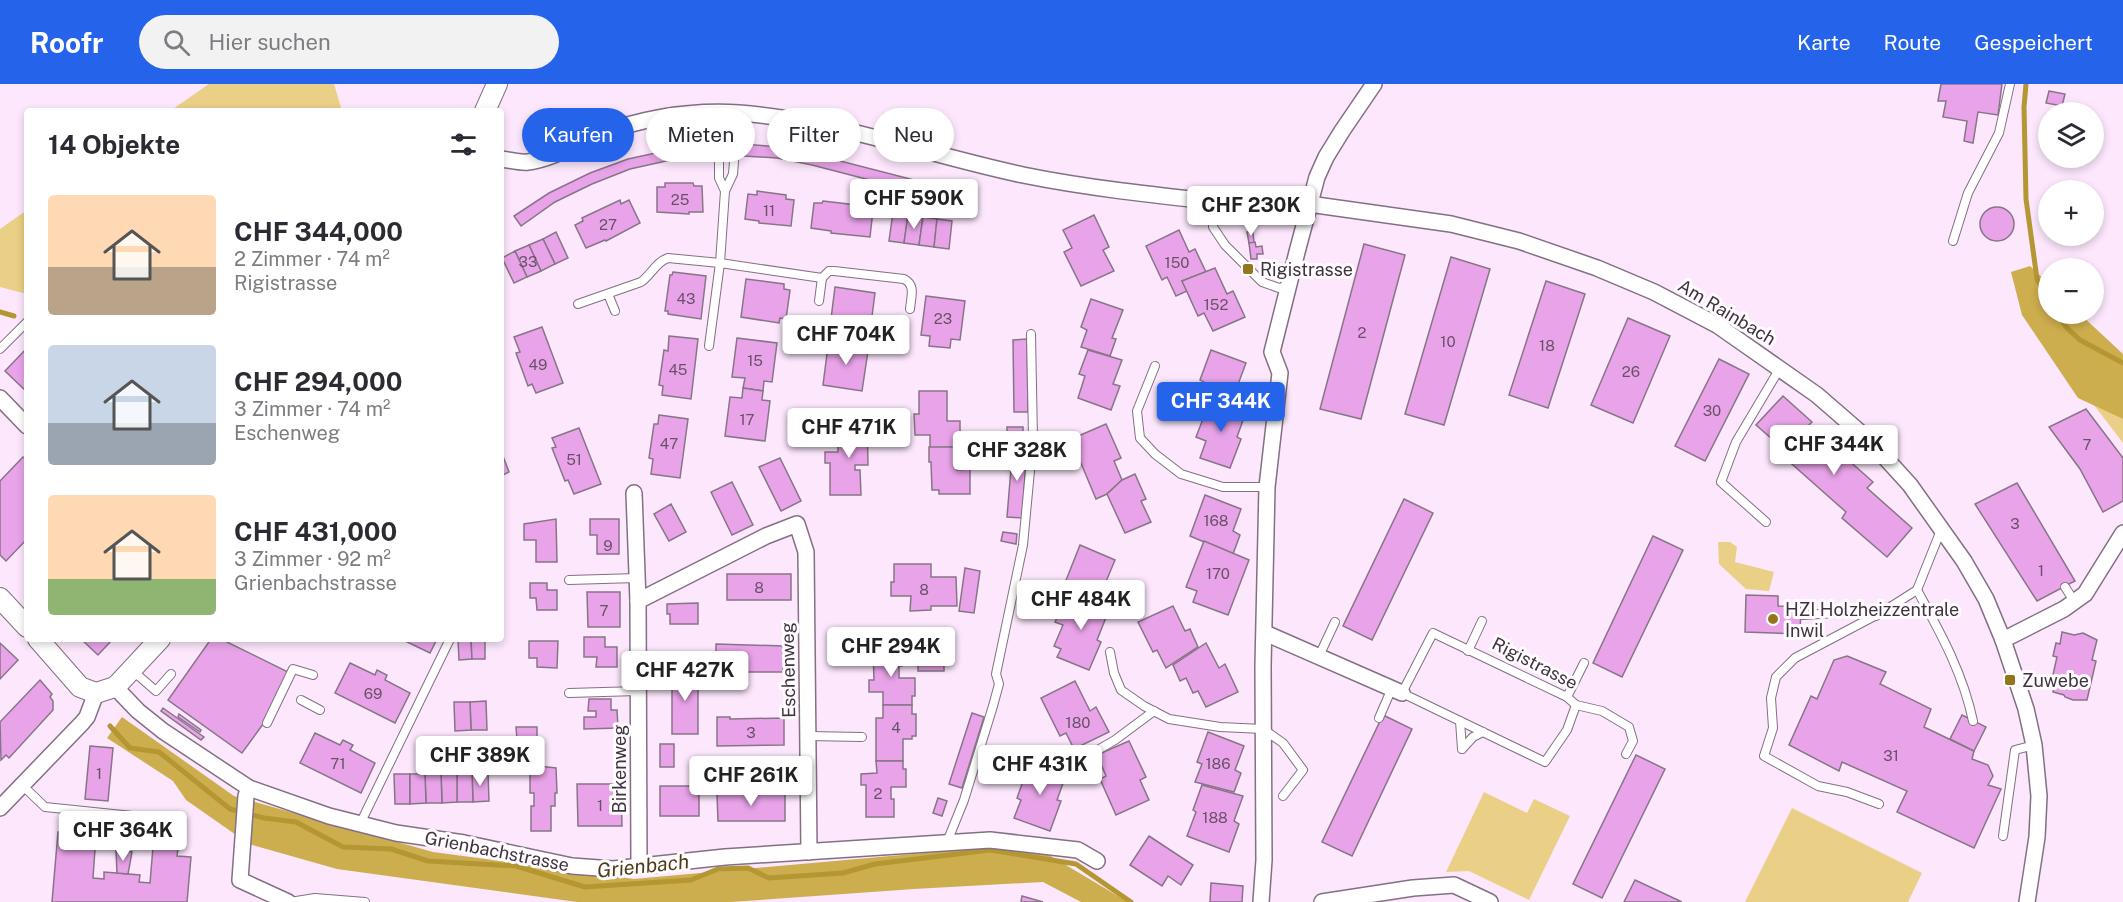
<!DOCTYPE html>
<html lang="de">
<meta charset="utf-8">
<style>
body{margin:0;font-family:"Public Sans",sans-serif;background:#f2f2f3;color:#2b2b33;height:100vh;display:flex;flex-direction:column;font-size:22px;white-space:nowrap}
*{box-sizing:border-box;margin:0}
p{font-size:20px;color:#7c7c81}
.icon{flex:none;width:33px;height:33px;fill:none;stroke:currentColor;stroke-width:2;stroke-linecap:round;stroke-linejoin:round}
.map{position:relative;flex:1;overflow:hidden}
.drawer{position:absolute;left:24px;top:24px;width:480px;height:534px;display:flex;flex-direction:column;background:#fff;border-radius:6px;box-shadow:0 3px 9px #0003}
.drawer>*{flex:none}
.hud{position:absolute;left:522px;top:24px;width:570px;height:54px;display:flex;gap:12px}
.buttons{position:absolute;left:2038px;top:18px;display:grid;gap:12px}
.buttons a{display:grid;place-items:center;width:66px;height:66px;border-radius:50%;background:#fff;box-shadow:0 3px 9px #0003;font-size:30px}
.price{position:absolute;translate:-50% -51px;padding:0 14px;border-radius:6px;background:#fff;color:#222;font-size:20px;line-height:39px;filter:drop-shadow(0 2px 3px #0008)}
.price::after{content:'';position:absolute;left:50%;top:36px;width:18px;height:14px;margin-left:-9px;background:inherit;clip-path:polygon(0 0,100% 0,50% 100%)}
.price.active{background:#2563eb;color:#fff}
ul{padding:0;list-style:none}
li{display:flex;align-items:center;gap:18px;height:150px;padding:0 24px}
li span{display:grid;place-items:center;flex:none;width:168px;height:120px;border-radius:6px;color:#555}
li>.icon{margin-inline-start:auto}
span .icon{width:72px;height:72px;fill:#fffc;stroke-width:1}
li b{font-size:26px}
h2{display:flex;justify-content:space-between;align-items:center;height:72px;padding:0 24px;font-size:26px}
.pill{padding:0 21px;border-radius:27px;background:#fff;box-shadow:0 3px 9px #0003;font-size:21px;line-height:54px}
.pill.active{background:#2563eb;color:#fff}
header{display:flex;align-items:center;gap:36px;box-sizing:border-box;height:84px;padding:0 30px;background:#2563eb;color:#fff}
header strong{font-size:28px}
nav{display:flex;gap:33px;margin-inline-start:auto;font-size:21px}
.search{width:420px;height:54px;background:#f2f2f3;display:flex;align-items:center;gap:15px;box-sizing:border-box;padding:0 21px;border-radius:33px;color:#7c7c81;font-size:22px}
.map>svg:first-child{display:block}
.green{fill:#ead086}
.forest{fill:#cdae4e}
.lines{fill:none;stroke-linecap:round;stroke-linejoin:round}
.stream{stroke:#b49632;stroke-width:5}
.building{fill:#e9a4e9;stroke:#877587;stroke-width:1.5}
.service-casing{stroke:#837082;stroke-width:10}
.minor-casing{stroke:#837082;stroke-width:18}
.tertiary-casing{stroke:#837082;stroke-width:22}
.service{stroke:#fff;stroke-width:8}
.minor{stroke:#fff;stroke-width:15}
.tertiary{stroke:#fff;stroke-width:20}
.poi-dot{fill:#91761c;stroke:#fffbff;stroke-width:2}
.labels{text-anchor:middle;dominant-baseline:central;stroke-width:6;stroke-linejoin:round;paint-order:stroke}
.number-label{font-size:15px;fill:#685168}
.poi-label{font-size:18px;fill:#3d353d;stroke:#fffbff;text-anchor:start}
.street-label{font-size:18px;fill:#3d353d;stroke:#fffbff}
.water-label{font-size:20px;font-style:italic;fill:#4a3d15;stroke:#fffbff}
</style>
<header>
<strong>Roofr</strong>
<div class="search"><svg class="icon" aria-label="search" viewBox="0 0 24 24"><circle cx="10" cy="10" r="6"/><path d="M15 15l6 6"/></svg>Hier suchen</div>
<nav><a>Karte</a><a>Route</a><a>Gespeichert</a></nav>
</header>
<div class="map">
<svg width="2123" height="818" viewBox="0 0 2123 818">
<rect width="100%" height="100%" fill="#fce7fc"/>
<g class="green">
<polygon points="209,0 334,0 342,27 170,27"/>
<polygon points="27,126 27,210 0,203 0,145"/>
<polygon points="2094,321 2123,335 2123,359"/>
<polygon points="1718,458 1730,458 1737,463 1735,478 1774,488 1769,507 1746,505 1719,480"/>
<polygon points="1484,708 1527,729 1534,715 1570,732 1529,816 1469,787 1446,788"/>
<polygon points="1792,724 1922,789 1908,818 1745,818"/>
</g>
<g class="forest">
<polygon points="2030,182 2049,200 2049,230 2080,230 2123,270 2123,335 2078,314 2022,231 2011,188"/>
<polygon points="122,633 234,712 433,768 634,795 980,764 1044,768 1128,818 1081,818 1043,798 914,805 731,818 577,818 337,785 249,760 186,716 173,697 107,654"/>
</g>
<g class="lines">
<g class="stream">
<polyline points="2026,0 2024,23 2026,115 2037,195 2049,217"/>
<polyline points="0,228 14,232"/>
<polyline points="2057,230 2067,244 2080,256 2123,279"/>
<polyline points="110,642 130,664 159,668 230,725 264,734 296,738 343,763 391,765 428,777 516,782 585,803 691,796 718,785 748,784 769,794 843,789 875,780 990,766 1076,780 1131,818"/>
</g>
</g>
<g class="building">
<polygon points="1941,0 2002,0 1998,31 1978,28 1973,59 1964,57 1967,37 1943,33 1946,17 1938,17"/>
<polygon points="2049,7 2065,10 2062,22 2046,19"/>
<polygon points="711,60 711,71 675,75 630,85 592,100 555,118 521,142 514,132 549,109 590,89 628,75 674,65"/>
<polygon points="744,60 778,63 813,70 922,98 920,109 812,81 777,74 744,72"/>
<polygon points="665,99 693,99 694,102 702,102 703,128 689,128 689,130 657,128 657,103 665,103"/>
<polygon points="757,107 786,111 786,115 794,116 791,142 759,139 759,137 745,135 748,110 757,111"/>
<polygon points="620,116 621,120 629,116 640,139 606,157 605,156 586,164 575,141 583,137 582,134"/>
<polygon points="823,117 865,122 864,125 873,126 870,153 831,149 831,147 811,144 814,119 822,119"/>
<circle cx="1997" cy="140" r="17"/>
<polygon points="893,128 908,131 904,159 889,157"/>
<polygon points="908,131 923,133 919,161 904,159"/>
<polygon points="1094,131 1109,163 1103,166 1114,187 1081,202 1064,168 1072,164 1063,146"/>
<polygon points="923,133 937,135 934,163 919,161"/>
<polygon points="937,135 952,137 949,165 934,163"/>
<polygon points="1179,146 1189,168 1195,165 1206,188 1182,197 1187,207 1176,212 1167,193 1162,196 1146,162"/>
<polygon points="556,148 568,174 555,180 543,155"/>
<polygon points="1247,148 1253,148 1254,159 1249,159"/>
<polygon points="543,155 555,180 541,187 529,161"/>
<polygon points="1255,158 1256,163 1262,162 1263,170 1257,170 1257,175 1251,175 1249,159"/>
<polygon points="1364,160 1405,171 1361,335 1320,325"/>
<polygon points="529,161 541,187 527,193 515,167"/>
<polygon points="515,167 527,193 514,199 502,174"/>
<polygon points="1451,173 1490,185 1444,341 1405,330"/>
<polygon points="1215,184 1227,210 1233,207 1245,233 1213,247 1204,229 1198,232 1182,197"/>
<polygon points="673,188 706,192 701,235 668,230 668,227 665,227 670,191 672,191"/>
<polygon points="746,195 784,200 784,205 790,206 786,235 780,234 779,239 741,233"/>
<polygon points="1546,197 1585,210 1548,324 1509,311"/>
<polygon points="835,203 875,209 870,248 863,247 861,257 841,254 842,244 830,243"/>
<polygon points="926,212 965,217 960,256 951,255 950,264 929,262 930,252 921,251"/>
<polygon points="1091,215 1123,226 1112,254 1116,255 1110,272 1081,263 1087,246 1081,243"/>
<polygon points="1628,234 1670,252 1633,339 1591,321"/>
<polygon points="542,243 563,299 536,309 532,300 528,302 516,269 520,268 514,253"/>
<polygon points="669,252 698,255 691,315 662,311 663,302 659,301 664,266 668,267"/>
<polygon points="737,254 777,259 772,298 764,297 763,307 743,304 745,294 732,293"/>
<polygon points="841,254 861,257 860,266 868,267 862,307 823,301 828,262 840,264"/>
<polygon points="1027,255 1028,328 1014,328 1013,256"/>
<polygon points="27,264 27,308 5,287"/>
<polygon points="1088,266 1122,276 1113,300 1120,302 1111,326 1078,314 1085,292 1079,290"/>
<polygon points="1211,266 1246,279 1237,303 1242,305 1235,324 1211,314 1208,321 1197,317 1204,298 1200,296"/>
<polygon points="1719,275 1749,290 1705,377 1675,362"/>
<polygon points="743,304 763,307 762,316 770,317 765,357 725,352 730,313 742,314"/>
<polygon points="919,307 947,307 947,337 960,337 960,354 957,354 957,363 930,364 930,351 915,351 914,330 919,330"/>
<polygon points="1783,312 1812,338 1809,341 1873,398 1867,404 1912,444 1887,473 1842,434 1846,428 1784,373 1788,369 1756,341"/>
<polygon points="1211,314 1246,328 1237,353 1241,355 1230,384 1200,374 1206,357 1196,353"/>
<polygon points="2086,325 2123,374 2123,417 2103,428 2080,385 2049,343"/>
<polygon points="659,331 688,335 680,394 651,390 653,375 649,374 654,340 658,340"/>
<polygon points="842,337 867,337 868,381 855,381 855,386 860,386 861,411 830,411 830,379 825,379 825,368 838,368 838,353 843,353"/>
<polygon points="1106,340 1121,374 1114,377 1122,396 1107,410 1096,415 1075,365 1080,363 1076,353"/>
<rect x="1007" y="343" width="16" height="10"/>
<polygon points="579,344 601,400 574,410 568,396 565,397 552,364 556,363 552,354"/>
<polygon points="1013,361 1027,363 1022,434 1007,433"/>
<polygon points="929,363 957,363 957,386 970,385 970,410 939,410 939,406 932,406 931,378 929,378"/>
<polygon points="501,367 509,388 501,392"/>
<polygon points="23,373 27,376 27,455 6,477 0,471 0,397"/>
<polygon points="780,374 801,417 781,427 759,383"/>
<polygon points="1135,390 1146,415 1141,417 1151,438 1125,449 1107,410 1122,396"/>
<polygon points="732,398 753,441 732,451 711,408"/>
<polygon points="2017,399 2075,497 2037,517 1975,420"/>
<polygon points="1205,411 1241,425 1233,447 1240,451 1233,470 1190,452"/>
<polygon points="1404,415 1433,429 1372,556 1343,542"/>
<polygon points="671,420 686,448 669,457 654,430"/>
<polygon points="556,435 557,478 536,478 536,456 524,456 524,440"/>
<polygon points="590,435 619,435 619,470 597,470 597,451 590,451"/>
<polygon points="1003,448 1017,450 1016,460 1001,457"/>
<polygon points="1653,452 1683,466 1622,593 1593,579"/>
<polygon points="1204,457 1249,476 1228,531 1193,518 1197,507 1186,503"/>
<polygon points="1080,461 1115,476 1105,500 1113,503 1106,519 1059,514"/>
<polygon points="894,480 931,480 931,493 956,493 957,522 931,522 931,526 910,527 911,512 891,512 891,498 894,498"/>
<polygon points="965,484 980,487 974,529 959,527"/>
<rect x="727" y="490" width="64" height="26"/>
<polygon points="530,499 547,499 547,506 557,506 557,526 537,526 536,514 530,514"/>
<polygon points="587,508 620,508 620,543 588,543"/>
<polygon points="1746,511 1778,512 1778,522 1801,523 1800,550 1745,548"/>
<polygon points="1065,516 1106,519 1111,521 1097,556 1101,558 1089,586 1057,573 1061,565 1054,562 1063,541 1055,538"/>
<polygon points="698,519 698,540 670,540 670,530 667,530 667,520"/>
<polygon points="1173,522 1185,547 1190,545 1198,563 1166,584 1157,566 1153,568 1138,538"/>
<polygon points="2062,548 2074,551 2083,549 2097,556 2092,576 2096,577 2087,616 2073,616 2065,613 2064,611 2053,608 2055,596 2052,595 2057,573 2053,572 2056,559 2060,560"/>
<polygon points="584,553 605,553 605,563 617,563 617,583 596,583 597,573 584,573"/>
<polygon points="81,555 113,555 98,571"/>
<polygon points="211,555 221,555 288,588 263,640 242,669 168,616"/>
<polygon points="401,555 437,555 430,569"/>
<polygon points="458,555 471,555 472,575 459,576"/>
<polygon points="471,555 485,555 485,575 472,575"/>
<polygon points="529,557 558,557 557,584 537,583 537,574 529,574"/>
<polygon points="0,559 18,576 0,595"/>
<polygon points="1206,559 1219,584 1225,580 1238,608 1206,623 1198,607 1193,609 1186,594 1180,597 1173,581"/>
<polygon points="716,560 783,562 783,588 716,588"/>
<polygon points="873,565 902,565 902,582 899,582 899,594 915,594 915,612 912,612 912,621 883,621 883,608 869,608 869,596 874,596"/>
<rect x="918" y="571" width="26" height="16"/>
<polygon points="1847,572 1886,588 1880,600 1931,625 1924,643 1974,667 1972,675 1988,681 1993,692 1988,701 2001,705 1974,764 1897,728 1907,707 1842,678 1839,687 1789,661 1811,612 1817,615 1834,576"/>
<polygon points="350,579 375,591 377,586 387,591 385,596 410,609 395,639 335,609"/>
<rect x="672" y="586" width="26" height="64"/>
<polygon points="40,596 52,610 50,613 53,617 53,626 9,674 6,671 1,676 0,638"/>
<polygon points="1075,597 1090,627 1096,623 1109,648 1074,665 1066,649 1060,652 1041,614"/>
<polygon points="589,615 611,615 611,626 617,626 618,644 584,645 584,633 596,633 596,627 588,627"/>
<polygon points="486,617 487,646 471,646 470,618"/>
<polygon points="454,618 470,618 471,646 455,647"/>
<polygon points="883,621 912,621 912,630 916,630 916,652 912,652 912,655 903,655 903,677 876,677 876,634 883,634"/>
<polygon points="163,624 204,653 201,656 161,627"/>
<polygon points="972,629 984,633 962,704 949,700"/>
<polygon points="179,630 201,646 200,648 178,633"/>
<polygon points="1383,631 1412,645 1352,772 1322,758"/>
<polygon points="1962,631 1986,643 1974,667 1950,655"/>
<polygon points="717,633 730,633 730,635 784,634 784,661 717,662"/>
<polygon points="516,643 537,643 537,655 517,655"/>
<polygon points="1208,648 1244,662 1235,686 1241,689 1234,708 1195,698 1202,680 1197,678"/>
<polygon points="315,649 340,661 343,656 353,661 350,666 375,679 361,709 300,679"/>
<polygon points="1129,657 1146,693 1140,696 1149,716 1116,731 1100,695 1106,692 1097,671"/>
<rect x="660" y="660" width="14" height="23"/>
<polygon points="90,662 113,664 108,717 85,715"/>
<polygon points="1636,671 1665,685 1602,814 1573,800"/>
<polygon points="876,677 903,677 903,685 906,685 906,703 891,703 891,715 894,715 894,733 866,733 866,701 861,701 861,690 877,689"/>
<polygon points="1030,677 1066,691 1057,716 1061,717 1050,747 1014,734 1021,716 1017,714"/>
<polygon points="517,678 533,678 533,684 539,684 539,682 556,684 557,709 555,709 555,722 551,722 551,747 531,747 531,722 534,722 534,709 530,709 530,689 517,689"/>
<polygon points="472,688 488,688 489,717 473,718"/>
<polygon points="472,688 473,718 457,718 457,689"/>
<polygon points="441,689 457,689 457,718 442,719"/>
<polygon points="441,689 442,719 426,719 425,690"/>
<polygon points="394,690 410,690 410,720 395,720"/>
<polygon points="410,690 425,690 426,719 410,720"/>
<polygon points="577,700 621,700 622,742 578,742"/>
<polygon points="1202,701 1243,712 1234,737 1239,740 1229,768 1187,752 1196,728 1193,726"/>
<rect x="660" y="702" width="39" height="30"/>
<polygon points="785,709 785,737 718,737 717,710"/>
<polygon points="938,714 947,717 942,732 933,729"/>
<polygon points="58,748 96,751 93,794 104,795 104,788 117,789 140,791 139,798 150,799 153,763 178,765 177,772 191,773 187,818 52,818"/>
<polygon points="1149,752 1193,781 1181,801 1168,792 1162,802 1130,781"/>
<polygon points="116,766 132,768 128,790 117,789"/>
<polygon points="1635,796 1682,818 1624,818"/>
<polygon points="1211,799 1243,802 1242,818 1210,818"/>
<polygon points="1022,812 1043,818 1021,818"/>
</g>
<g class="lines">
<defs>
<g id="service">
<polyline points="719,28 719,94 725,107"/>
<polyline points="1213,117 1213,143 1225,161 1262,198 1279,204 1288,202"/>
<polyline points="1953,157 1968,109 1999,49 2010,0"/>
<polyline points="608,210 615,227"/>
<polyline points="819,217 822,194"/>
<path d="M578 220 641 198C651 191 656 178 668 174L720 179 822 194 829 187H834L904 195C916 201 911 213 910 225"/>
<polyline points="709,262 720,179 725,107 733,90 738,29"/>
<polyline points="0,265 27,238"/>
<polyline points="1155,282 1137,327 1140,354 1155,370 1181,390 1223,403 1267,403"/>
<polyline points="1766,438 1721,398 1736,358 1780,284"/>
<polyline points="569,496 637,494"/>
<polyline points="2065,503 2074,517"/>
<path d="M1917 506C1940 548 1963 589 1973 637"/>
<polyline points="1803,531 1850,528 1876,532"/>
<polygon points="1433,549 1567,613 1576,621 1567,646 1545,678 1402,609"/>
<polyline points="1468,567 1482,537"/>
<polyline points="1110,568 1114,589 1121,606 1144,622 1169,635 1220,643 1263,645 1283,659 1303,686 1283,712"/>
<polyline points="1319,572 1335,538"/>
<polyline points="638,579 701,580"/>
<polyline points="133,587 156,607 171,590"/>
<polyline points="569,609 638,607"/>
<polyline points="1567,613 1584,579"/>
<polyline points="301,616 320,626"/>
<polyline points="1576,621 1602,627 1629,643 1633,657 1626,670"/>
<polyline points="1379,634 1392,604"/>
<polyline points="1460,637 1462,665"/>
<polyline points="267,639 293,585 313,591"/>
<polyline points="808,652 862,653"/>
<polyline points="1462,665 1473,653 1483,648"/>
<polyline points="1096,667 1115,656 1154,627"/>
<polyline points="22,701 45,723 181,737"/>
<polyline points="1879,720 1847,708 1818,702 1764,672 1773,644 1771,614 1776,593 1795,574 1884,527 1917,506 1941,446"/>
<polyline points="360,740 450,555"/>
<polyline points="2003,752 2015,666 2034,661"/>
<polyline points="947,758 964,716 993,622 999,600 996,590 1023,461 1033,355 1031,250"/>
<polyline points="290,818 315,814 365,818"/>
</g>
<g id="minor">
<path d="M501 75C510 76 520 79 528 78 553 75 577 59 600 50 644 34 692 26 739 29 835 36 928 71 1023 91 1097 106 1173 113 1248 121L1275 122 1309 120 1451 140 1519 157 1597 184 1654 208 1717 241 1817 311 1870 357 1910 401 1964 477 1986 515 2003 556 2026 625 2034 661 2039 712 2037 753 2027 818"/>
<polyline points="0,314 27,342"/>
<polyline points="634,409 638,517 639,781"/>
<polyline points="638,517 766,452 797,440 806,468 809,768"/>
<polyline points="1265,549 1402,609"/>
<polyline points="2003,556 2064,525 2085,510 2123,449"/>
<polyline points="115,603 138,627 163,647 249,704 329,732 396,749 464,759 572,782 613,785 725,773 990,756 1078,766 1097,777"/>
<polyline points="249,704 246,712 240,796 288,818"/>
<polyline points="0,724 82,639 87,633 96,609"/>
<polyline points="1261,818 1264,776 1263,582 1267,403 1280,289 1272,268 1297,168 1317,93 1326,73 1342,47 1374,0"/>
<polyline points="1322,818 1413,804 1454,801 1490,818"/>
</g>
<g id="tertiary">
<polyline points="485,27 497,0"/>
<polyline points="0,514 27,543"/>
<polyline points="38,555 80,603 96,609 115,603 120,598 160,555"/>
</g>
</defs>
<use href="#service" class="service-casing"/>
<use href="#minor" class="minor-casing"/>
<use href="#tertiary" class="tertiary-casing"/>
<use href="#service" class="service"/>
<use href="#minor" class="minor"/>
<use href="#tertiary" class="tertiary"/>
</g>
<g class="poi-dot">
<rect x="1242" y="179" width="12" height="12" rx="3"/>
<circle cx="1773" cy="535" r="6"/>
<rect x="2004" y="590" width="12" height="12" rx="3"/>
</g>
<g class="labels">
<g class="number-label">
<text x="680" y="115">25</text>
<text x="769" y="126">11</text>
<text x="608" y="140">27</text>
<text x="528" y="177">33</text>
<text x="1177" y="178">150</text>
<text x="686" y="214">43</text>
<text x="1216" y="220">152</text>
<text x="943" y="234">23</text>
<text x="1362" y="248">2</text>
<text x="1448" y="257">10</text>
<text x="1547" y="261">18</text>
<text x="755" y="276">15</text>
<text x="538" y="280">49</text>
<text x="678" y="285">45</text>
<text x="1631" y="287">26</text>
<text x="1712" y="326">30</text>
<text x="747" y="335">17</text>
<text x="669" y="359">47</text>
<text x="2087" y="360">7</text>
<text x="574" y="375">51</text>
<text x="1216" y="436">168</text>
<text x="2015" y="439">3</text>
<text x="608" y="461">9</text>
<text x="2041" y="486">1</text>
<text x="1218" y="489">170</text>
<text x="759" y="503">8</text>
<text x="924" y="505">8</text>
<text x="604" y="526">7</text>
<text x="373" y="609">69</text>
<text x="1078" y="638">180</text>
<text x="896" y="643">4</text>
<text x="751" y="648">3</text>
<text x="1891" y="671">31</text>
<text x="338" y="679">71</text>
<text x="1218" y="679">186</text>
<text x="99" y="689">1</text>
<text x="878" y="709">2</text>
<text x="600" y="721">1</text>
<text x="1215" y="733">188</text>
</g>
<g class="poi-label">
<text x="1260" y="185">Rigistrasse</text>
<text x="1785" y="525">HZI Holzheizzentrale<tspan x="1785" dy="21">Inwil</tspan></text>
<text x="2022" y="596">Zuwebe</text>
</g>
<g class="street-label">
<text transform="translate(1727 228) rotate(31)">Am Rainbach</text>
<text transform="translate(1535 579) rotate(27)">Rigistrasse</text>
<text transform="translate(788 586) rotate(-91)">Eschenweg</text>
<text transform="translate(619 685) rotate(-90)">Birkenweg</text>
<text transform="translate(497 767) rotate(11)">Grienbachstrasse</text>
</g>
<g class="water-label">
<text transform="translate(643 782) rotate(-6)">Grienbach</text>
</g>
</g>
</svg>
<div class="buttons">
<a><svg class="icon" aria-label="layers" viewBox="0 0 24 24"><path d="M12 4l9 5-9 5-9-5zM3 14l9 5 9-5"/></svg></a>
<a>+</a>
<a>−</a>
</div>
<b class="price" style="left:914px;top:146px">CHF 590K</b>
<b class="price" style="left:1251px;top:153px">CHF 230K</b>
<b class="price" style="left:846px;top:282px">CHF 704K</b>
<b class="price active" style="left:1221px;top:349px">CHF 344K</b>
<b class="price" style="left:849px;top:375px">CHF 471K</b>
<b class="price" style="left:1834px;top:392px">CHF 344K</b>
<b class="price" style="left:1017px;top:398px">CHF 328K</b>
<b class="price" style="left:1081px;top:547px">CHF 484K</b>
<b class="price" style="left:891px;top:594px">CHF 294K</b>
<b class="price" style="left:685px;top:618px">CHF 427K</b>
<b class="price" style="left:480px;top:703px">CHF 389K</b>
<b class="price" style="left:1040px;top:712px">CHF 431K</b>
<b class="price" style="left:751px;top:723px">CHF 261K</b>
<b class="price" style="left:123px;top:778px">CHF 364K</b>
<div class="hud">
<a class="pill active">Kaufen</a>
<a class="pill">Mieten</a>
<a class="pill">Filter</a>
<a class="pill">Neu</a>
</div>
<section class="drawer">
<h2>14 Objekte<svg class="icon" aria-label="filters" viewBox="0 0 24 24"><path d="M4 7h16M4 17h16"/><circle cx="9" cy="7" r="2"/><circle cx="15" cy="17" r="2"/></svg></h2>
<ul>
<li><span style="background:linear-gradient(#ffd9b3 60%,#b9a48a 0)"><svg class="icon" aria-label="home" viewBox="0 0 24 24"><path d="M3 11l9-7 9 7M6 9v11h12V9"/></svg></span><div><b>CHF 344,000</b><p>2 Zimmer · 74 m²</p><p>Rigistrasse</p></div></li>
<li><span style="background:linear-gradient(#c9d6e8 65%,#9aa5b1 0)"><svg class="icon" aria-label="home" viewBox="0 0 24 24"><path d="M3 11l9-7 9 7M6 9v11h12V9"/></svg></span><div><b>CHF 294,000</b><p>3 Zimmer · 74 m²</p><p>Eschenweg</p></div></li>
<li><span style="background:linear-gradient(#ffd9b3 70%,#8fb573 0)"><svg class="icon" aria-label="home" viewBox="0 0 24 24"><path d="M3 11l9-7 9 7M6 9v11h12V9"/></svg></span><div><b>CHF 431,000</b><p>3 Zimmer · 92 m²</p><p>Grienbachstrasse</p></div></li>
</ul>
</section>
</div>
